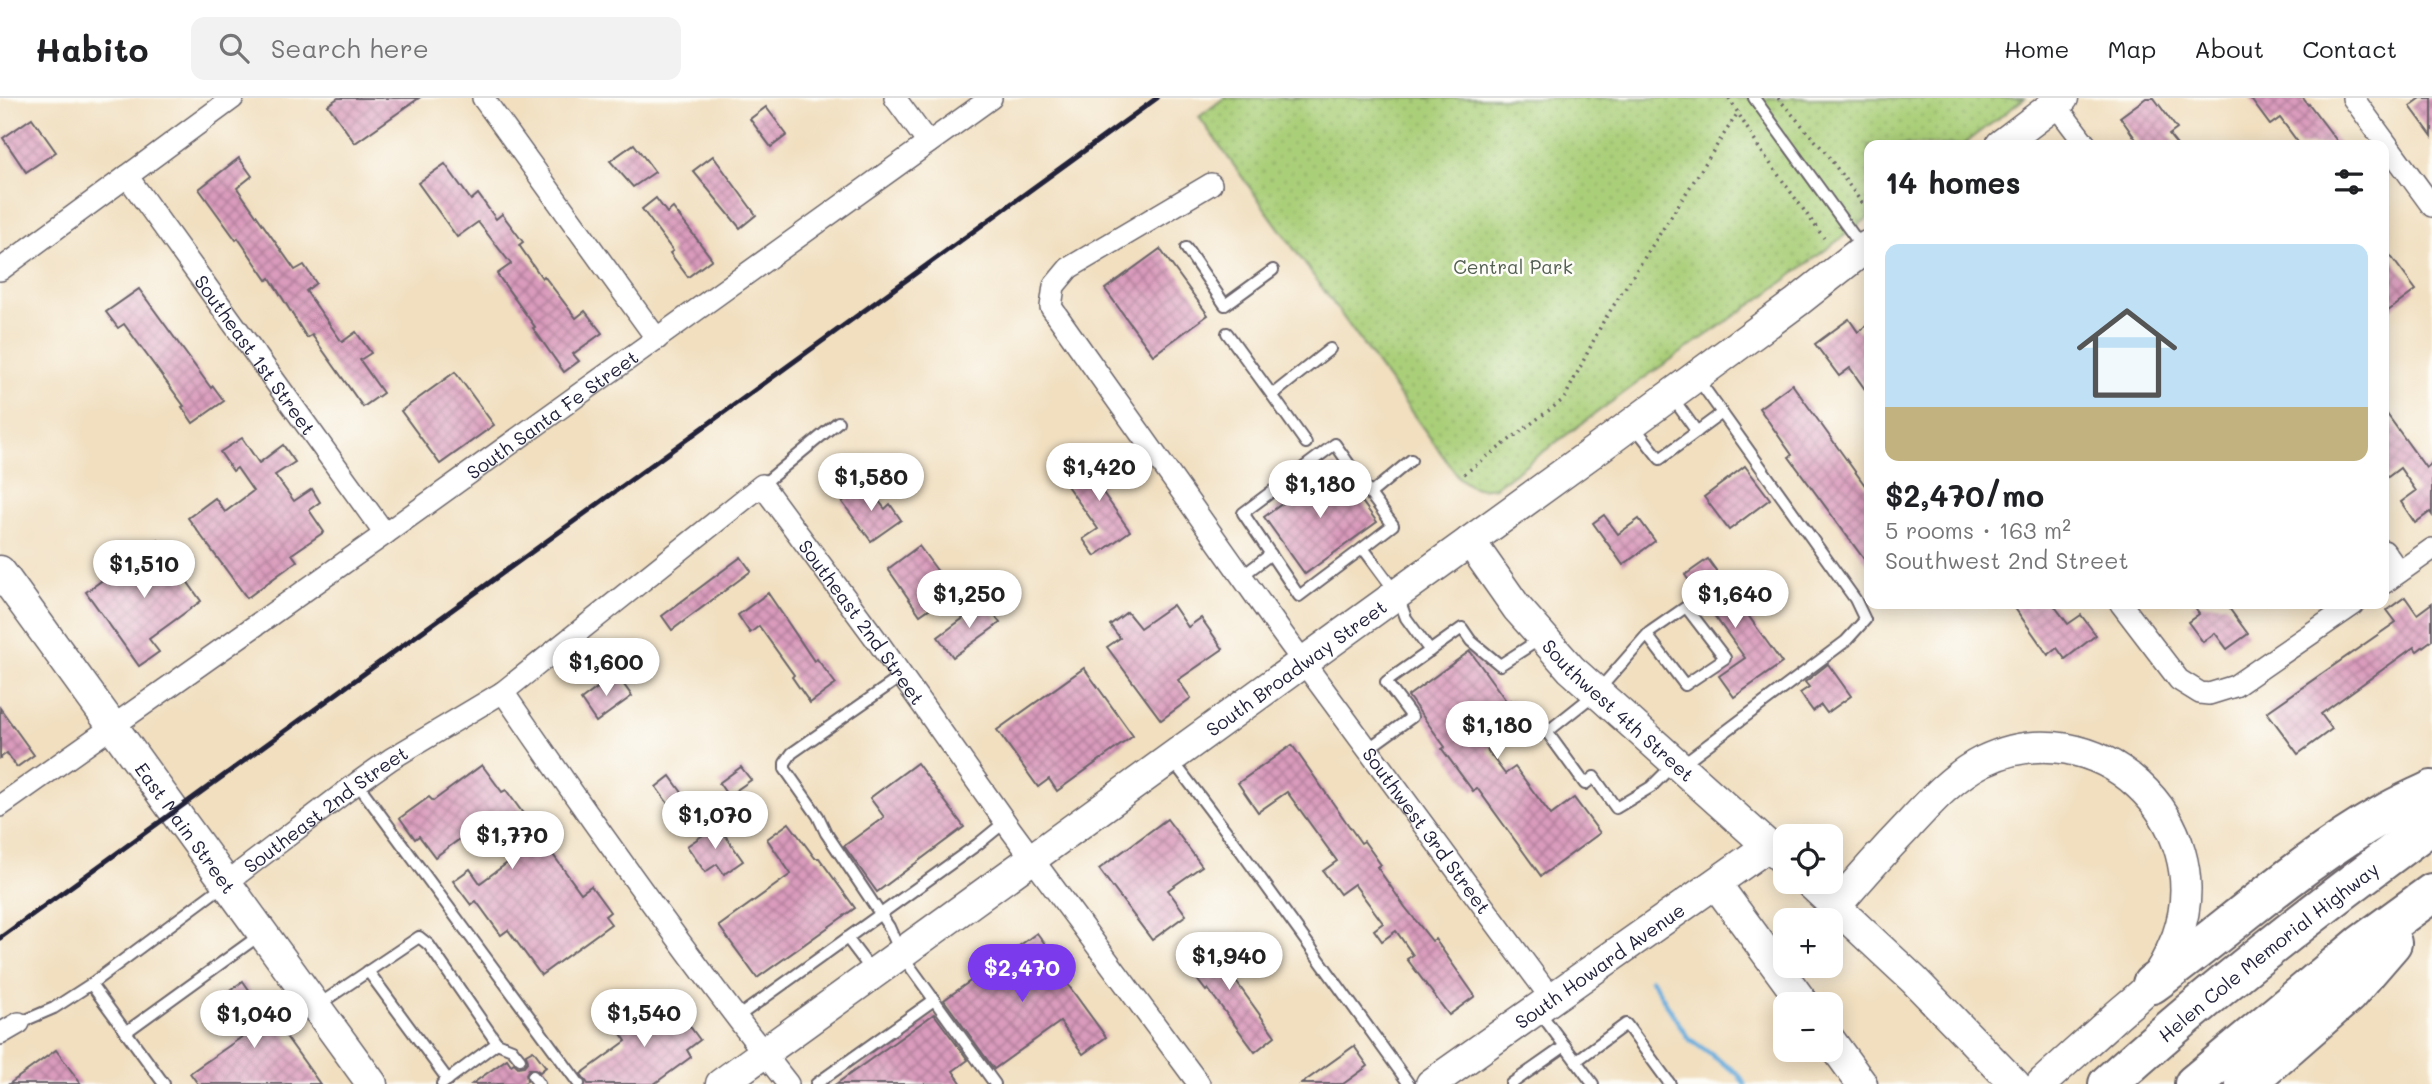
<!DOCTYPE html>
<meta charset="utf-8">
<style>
body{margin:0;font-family:Mali,sans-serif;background:#f2f2f2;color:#202124;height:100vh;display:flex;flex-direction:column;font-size:26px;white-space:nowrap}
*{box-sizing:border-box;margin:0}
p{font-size:23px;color:#757577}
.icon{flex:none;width:38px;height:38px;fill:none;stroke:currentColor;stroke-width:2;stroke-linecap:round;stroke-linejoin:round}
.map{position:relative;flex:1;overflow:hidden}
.sheet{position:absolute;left:1864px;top:42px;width:525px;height:469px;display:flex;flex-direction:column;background:#fff;border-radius:14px;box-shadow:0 4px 18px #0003}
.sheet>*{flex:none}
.fabs{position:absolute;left:1773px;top:726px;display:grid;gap:14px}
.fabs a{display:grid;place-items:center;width:70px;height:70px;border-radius:14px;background:#fff;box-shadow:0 4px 18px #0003;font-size:35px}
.price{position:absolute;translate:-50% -60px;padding:0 16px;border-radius:24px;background:#fff;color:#222;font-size:23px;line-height:46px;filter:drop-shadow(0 2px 4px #0008)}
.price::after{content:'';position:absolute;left:50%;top:42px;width:21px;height:16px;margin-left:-10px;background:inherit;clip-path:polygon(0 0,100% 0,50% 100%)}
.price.selected{background:#7c3aed;color:#fff}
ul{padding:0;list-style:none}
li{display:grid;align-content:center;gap:14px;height:371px;padding:0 21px}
li span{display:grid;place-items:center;height:217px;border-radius:14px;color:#555}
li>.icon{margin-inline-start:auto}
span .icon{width:126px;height:126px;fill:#fffc;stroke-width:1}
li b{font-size:30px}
h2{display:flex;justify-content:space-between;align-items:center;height:84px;padding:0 21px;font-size:30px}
header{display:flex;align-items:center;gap:42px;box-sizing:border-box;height:98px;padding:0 35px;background:#fff;border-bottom:2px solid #e0e0e0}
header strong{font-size:33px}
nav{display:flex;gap:38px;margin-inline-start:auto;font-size:24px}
.search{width:490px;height:63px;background:#f2f2f2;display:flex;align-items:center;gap:18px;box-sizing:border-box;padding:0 24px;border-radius:14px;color:#757577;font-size:26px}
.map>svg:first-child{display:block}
.park{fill:url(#park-dots);stroke:#66785a;stroke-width:2}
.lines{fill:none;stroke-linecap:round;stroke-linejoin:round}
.stream{stroke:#66acdc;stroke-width:5}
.building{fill:url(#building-cross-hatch)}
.lane-casing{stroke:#6a646a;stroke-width:14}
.street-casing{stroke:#6a646a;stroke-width:24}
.secondary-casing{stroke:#6a646a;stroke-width:33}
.highway-casing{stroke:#6a646a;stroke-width:42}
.path{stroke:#6a646a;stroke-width:3.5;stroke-dasharray:2 5;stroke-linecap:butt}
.lane{stroke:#fff;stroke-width:10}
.street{stroke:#fff;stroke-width:21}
.secondary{stroke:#fff;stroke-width:30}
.highway{stroke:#fff;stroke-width:38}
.rail{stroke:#22223b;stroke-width:5}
.labels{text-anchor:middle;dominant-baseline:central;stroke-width:5;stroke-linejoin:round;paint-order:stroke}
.park-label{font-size:19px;fill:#525f51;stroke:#fdfcf7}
.street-label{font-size:19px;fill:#22223b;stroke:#fdfcf7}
</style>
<header>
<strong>Habito</strong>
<div class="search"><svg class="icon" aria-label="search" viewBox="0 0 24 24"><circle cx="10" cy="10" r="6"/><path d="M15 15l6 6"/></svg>Search here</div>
<nav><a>Home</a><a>Map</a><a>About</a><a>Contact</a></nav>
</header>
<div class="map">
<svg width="2432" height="986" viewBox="0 0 2432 986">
<defs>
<pattern id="park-dots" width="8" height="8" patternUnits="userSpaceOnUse" patternTransform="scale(1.75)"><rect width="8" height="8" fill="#aacf79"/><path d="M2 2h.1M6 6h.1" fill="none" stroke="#92b16a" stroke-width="1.8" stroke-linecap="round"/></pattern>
<pattern id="building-cross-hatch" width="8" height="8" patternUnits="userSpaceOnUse" patternTransform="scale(1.75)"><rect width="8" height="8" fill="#da9bbc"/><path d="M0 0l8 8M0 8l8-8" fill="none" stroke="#b07e9a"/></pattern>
</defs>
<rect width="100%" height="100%" fill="#fdfcf7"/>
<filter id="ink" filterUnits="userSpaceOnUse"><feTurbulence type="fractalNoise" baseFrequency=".0143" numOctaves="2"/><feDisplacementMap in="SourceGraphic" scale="14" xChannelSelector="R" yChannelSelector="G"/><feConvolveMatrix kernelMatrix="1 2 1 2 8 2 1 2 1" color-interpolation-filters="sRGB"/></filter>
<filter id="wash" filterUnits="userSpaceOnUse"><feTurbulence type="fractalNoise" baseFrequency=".00686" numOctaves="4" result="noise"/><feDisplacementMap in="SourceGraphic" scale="28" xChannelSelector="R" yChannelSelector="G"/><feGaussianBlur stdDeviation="1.57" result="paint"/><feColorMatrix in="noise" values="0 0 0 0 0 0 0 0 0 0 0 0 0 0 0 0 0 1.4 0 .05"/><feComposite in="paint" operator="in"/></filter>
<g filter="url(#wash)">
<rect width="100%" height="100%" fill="#f1dfc0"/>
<path class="park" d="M1224 0H2025L1963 47H1869V119L1767 196 1647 278 1495 389C1479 392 1472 391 1459 380L1199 19Z"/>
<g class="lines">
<polyline class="stream" points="1651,881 1688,940 1738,976 1745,986"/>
</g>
<g id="blocks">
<g class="building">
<polygon points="338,0 419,0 355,45 328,7"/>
<polygon points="2146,0 2154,0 2177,31 2169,37 2177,47 2140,47 2120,19"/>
<polygon points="2250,0 2303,0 2308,7 2309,6 2340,47 2300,47 2280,20 2270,27"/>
<polygon points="2421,0 2432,0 2432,38 2410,8"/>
<polygon points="766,9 787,37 771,49 750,21"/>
<polygon points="32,20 56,54 26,74 3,40"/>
<polygon points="634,46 655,74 633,89 610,63"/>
<polygon points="713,58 756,117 740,130 693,73"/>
<polygon points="239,60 252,78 237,90 295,172 304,167 316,185 306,193 342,244 356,234 371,255 360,262 383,295 363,309 312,237 307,240 270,180 267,182 238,140 236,142 199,91"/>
<polygon points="445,66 471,102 478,96 496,121 502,116 523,144 519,147 542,180 544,178 576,220 585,213 602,235 573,256 579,263 564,274 533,230 535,229 497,176 511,166 478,124 457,139 418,85"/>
<polygon points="656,100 667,115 673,110 712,161 688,179 670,155 673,153 642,111"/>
<polygon points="2384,149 2416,192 2384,216"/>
<polygon points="1160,151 1208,217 1153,257 1105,191"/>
<polygon points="139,191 211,290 213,288 224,303 193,325 182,309 184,308 124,226 118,230 106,214"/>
<polygon points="1849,221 1858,234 1869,226 1869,297 1850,270 1839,278 1815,246"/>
<polygon points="455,274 494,327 440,366 401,313"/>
<polygon points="1792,286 1869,393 1869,468 1789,359 1792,357 1759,310"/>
<polygon points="2384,312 2426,370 2432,365 2432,417 2430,414 2415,425 2401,404 2416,393 2400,370 2384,382"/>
<polygon points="242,340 259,365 283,347 295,364 275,377 294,403 312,391 320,404 309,412 324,434 292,456 297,463 247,500 188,420 215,400 225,414 253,393 237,370 233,373 220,354"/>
<polygon points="1107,354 1121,373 1099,389 1130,433 1095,458 1083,441 1098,431 1065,385"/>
<polygon points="1335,367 1377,424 1305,476 1264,419"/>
<polygon points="1745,368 1770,401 1729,432 1704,399"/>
<polygon points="866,386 885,411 890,406 901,422 871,443 842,404"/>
<polygon points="1604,417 1618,436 1639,421 1655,443 1623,467 1593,425"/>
<polygon points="158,442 201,503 149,541 159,554 139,568 86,494"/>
<polygon points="919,448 953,494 920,517 888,471"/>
<polygon points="741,459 751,473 672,532 662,518"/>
<polygon points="1708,461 1782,565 1734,599 1719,578 1745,560 1685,477"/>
<polygon points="768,495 814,563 817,561 836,586 810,605 792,579 794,577 759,528 750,535 738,517"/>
<polygon points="2405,499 2417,516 2432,505 2432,542 2417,553 2414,549 2321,616 2332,631 2298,656 2267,614 2396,524 2387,512"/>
<polygon points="985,504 1000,525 953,559 938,539"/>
<polygon points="2012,506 2053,506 2068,526 2081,517 2096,537 2065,561 2057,550 2048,557"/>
<polygon points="2192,506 2226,506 2248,536 2227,551 2215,535 2203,544 2188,524 2199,516"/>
<polygon points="1173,507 1188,529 1201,520 1223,551 1178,582 1191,600 1161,622 1107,549 1120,540 1110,527 1127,514 1140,530"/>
<polygon points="1470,553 1507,604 1511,602 1526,623 1487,652 1505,676 1515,669 1551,717 1574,700 1600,735 1541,778 1477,690 1473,693 1442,651 1445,649 1408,598"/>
<polygon points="1828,566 1851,598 1827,615 1821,607 1813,613 1800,595 1809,589 1805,584"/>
<polygon points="1084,570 1133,638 1057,693 1049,681 1038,689 997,632"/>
<polygon points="616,576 632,598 596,624 581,602"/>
<polygon points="0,610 34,657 17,669 7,655 0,660"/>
<polygon points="1292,647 1361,745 1364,743 1381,767 1377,769 1405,809 1432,843 1435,841 1475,898 1449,917 1407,861 1413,857 1396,833 1382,843 1374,832 1383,825 1354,786 1340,796 1323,773 1337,763 1287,694 1258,714 1238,685"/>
<polygon points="917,665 964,729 877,794 844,748 884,719 870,700"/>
<polygon points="482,667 502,694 506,692 581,795 591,788 610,814 605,818 611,826 541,877 508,832 501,837 476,803 471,807 453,783 470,771 480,785 514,760 494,733 472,749 464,738 435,759 419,738 415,741 400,720 429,699 433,703"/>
<polygon points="741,669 751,682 728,698 719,685"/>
<polygon points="670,678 683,696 669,707 656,689"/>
<polygon points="1167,721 1202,768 1168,792 1186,817 1152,842 1099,771"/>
<polygon points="789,725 815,760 819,760 855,810 757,880 719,828 791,776 767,741"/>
<polygon points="718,727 743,763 724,776 717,766 705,774 687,748"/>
<polygon points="1037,835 1070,880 1066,884 1106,939 1083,956 1060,924 994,971 944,902"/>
<polygon points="1215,840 1237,870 1230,875 1275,938 1255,954 1208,891 1206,893 1183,863"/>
<polygon points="243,883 267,918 270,916 320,986 198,986 190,975 246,936 220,900"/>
<polygon points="645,901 664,927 680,915 700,942 687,952 691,959 654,986 588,986 581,976 626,943 613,924"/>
<polygon points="934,916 968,962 953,973 962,986 836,986"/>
<polygon points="1354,948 1368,968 1343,986 1301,986"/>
<polygon points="56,952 81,986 9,986"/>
<polygon points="533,952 546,969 540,974 535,971 529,971 526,976 527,983 522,986 472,986 507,961 511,967 514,965 518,969 524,968 528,963 526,956"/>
</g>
</g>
</g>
<g filter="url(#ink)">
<use href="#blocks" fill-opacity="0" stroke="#6a646a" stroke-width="2"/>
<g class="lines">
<defs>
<g id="lane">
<polyline points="1754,0 1862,149"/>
<polyline points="1186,150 1225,207 1273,172"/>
<polyline points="1227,235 1272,297 1330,251"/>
<polyline points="1272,297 1306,345"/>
<polyline points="1672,299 1697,334"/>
<polyline points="1634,328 1660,361 1722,315"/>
<polyline points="1411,362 1370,396 1335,346 1243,415 1299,498 1363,450 1397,496 1406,520 1430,553"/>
<polyline points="762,387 838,324"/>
<polyline points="1363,450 1393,427 1370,396"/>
<polyline points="1242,478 1271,456"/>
<polyline points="1647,537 1685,587 1725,560 1686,509 1650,534 1647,537 1596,595 1547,634 1585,686 1594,679 1616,710 1651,689 1675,665"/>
<polyline points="902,578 792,655 785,665 785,671 818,718 826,735 889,829 901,856 995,986"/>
<polyline points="1369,650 1412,619 1386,584 1462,530 1471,543 1500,567 1540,541"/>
<polyline points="1173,663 1238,749 1409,986"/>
<polyline points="1681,667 1846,543 1865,522 1855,501 1697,280"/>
<polyline points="357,685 579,986"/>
<polyline points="847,840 872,873"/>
<polyline points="368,873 448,982"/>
<polyline points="91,886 164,986"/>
<polyline points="318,907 419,839 429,847 497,945 442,986"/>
<polyline points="1538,912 1576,963 1626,926 1670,986"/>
<polyline points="736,920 978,746 1005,724"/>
<polyline points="19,925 54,910 91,886 224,787"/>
<polyline points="126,934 260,837"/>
<polyline points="497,945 512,951 520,961"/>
<polyline points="1576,963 1593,986"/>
<polyline points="533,978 539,986"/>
<polyline points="816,986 934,902"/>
<polyline points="1511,986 1565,948"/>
</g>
<g id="street">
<polyline points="483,0 657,241"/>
<polyline points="895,0 928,45"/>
<polyline points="2353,0 2432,108"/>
<polyline points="2055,6 2086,47"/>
<path id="s1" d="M127 78 385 436"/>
<path id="s2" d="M1211 86 1069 170 1054 188 1051 209 1279 531 1551 900"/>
<polyline points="0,172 233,0"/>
<polyline points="2384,453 2399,474"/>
<polyline points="2384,485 2432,451"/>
<polyline points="2121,506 2179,582 2200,595 2209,596 2235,588 2354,506"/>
<path d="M503 594C594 727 688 859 788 986"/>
<path id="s3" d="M0 708 385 436 991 0"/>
<path id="s4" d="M226 785 357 685 391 661 503 594 762 387 878 544 1011 732 1199 986"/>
<polyline points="0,936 19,925"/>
</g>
<g id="secondary">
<polyline points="2001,47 2063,0"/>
<path id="s5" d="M1470 443 1517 510 1571 571 1785 763"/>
<path id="s6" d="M0 473 372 986"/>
<polyline points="1809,784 1914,882 2015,986"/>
<polyline points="1716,786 1804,906"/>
<path d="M1836 808C1859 781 1882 755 1907 729 1929 705 1953 678 1983 663 2096 608 2219 722 2177 839 2171 854 2161 874 2151 886 2141 898 2127 908 2116 918 2091 941 2066 963 2041 986"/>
<polyline points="1830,942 1862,986"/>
<path id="s7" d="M721 986 1611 341 1797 204 1869 147"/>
<path id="s8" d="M1431 986 1768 748"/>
</g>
<g id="highway">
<path d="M2152 886C2229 830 2301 763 2384 716 2399 707 2416 700 2432 692"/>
<path id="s9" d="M2108 986C2211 893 2320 808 2432 726"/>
<polyline points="2194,986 2362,846 2432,795"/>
<polyline points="2245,986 2347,897 2392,845"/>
</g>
</defs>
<use href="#lane" class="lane-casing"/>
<use href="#street" class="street-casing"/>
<use href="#secondary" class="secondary-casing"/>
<use href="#highway" class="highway-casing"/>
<g class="path">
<polyline points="1729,0 1759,50 1824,140"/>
<polyline points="1778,0 1826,55 1864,108"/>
<polyline points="1464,376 1564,301 1603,224 1739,13"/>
</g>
<use href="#lane" class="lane"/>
<use href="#street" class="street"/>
<use href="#secondary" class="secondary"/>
<use href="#highway" class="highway"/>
<polyline class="rail" points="0,840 1157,0"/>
</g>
</g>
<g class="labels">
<g class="park-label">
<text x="1513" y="168">Central Park</text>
</g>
<g class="street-label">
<text stroke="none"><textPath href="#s1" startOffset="220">Southeast 1st Street</textPath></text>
<text stroke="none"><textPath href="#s3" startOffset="677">South Santa Fe Street</textPath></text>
<text stroke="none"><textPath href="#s4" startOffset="838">Southeast 2nd Street</textPath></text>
<text stroke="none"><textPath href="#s7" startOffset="710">South Broadway Street</textPath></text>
<text stroke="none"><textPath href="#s5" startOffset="226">Southwest 4th Street</textPath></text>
<text stroke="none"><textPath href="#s4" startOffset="124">Southeast 2nd Street</textPath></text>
<text stroke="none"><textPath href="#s6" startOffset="317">East Main Street</textPath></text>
<text stroke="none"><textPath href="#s2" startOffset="854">Southwest 3rd Street</textPath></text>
<text stroke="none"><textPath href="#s9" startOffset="208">Helen Cole Memorial Highway</textPath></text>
<text stroke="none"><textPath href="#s8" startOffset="206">South Howard Avenue</textPath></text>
</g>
</g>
</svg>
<div class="fabs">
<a><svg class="icon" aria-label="locate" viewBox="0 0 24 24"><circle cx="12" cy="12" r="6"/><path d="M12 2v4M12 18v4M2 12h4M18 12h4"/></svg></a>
<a>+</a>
<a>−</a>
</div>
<b class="price" style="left:1099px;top:405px">$1,420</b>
<b class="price" style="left:871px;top:415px">$1,580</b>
<b class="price" style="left:1320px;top:422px">$1,180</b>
<b class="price" style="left:144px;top:502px">$1,510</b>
<b class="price" style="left:969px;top:532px">$1,250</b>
<b class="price" style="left:1735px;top:532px">$1,640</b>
<b class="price" style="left:606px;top:600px">$1,600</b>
<b class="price" style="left:1497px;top:663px">$1,180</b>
<b class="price" style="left:715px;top:753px">$1,070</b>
<b class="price" style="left:512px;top:773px">$1,770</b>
<b class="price" style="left:1229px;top:894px">$1,940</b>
<b class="price selected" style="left:1022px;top:906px">$2,470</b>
<b class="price" style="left:644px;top:951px">$1,540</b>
<b class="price" style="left:254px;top:952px">$1,040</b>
<section class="sheet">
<h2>14 homes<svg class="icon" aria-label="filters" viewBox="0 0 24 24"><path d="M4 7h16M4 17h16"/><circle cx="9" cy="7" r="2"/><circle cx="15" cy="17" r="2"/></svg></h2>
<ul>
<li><span style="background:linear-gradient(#bfe0f5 75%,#c2b280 0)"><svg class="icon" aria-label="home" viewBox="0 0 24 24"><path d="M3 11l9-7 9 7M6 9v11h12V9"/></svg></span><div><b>$2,470/mo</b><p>5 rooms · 163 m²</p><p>Southwest 2nd Street</p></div></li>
</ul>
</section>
</div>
